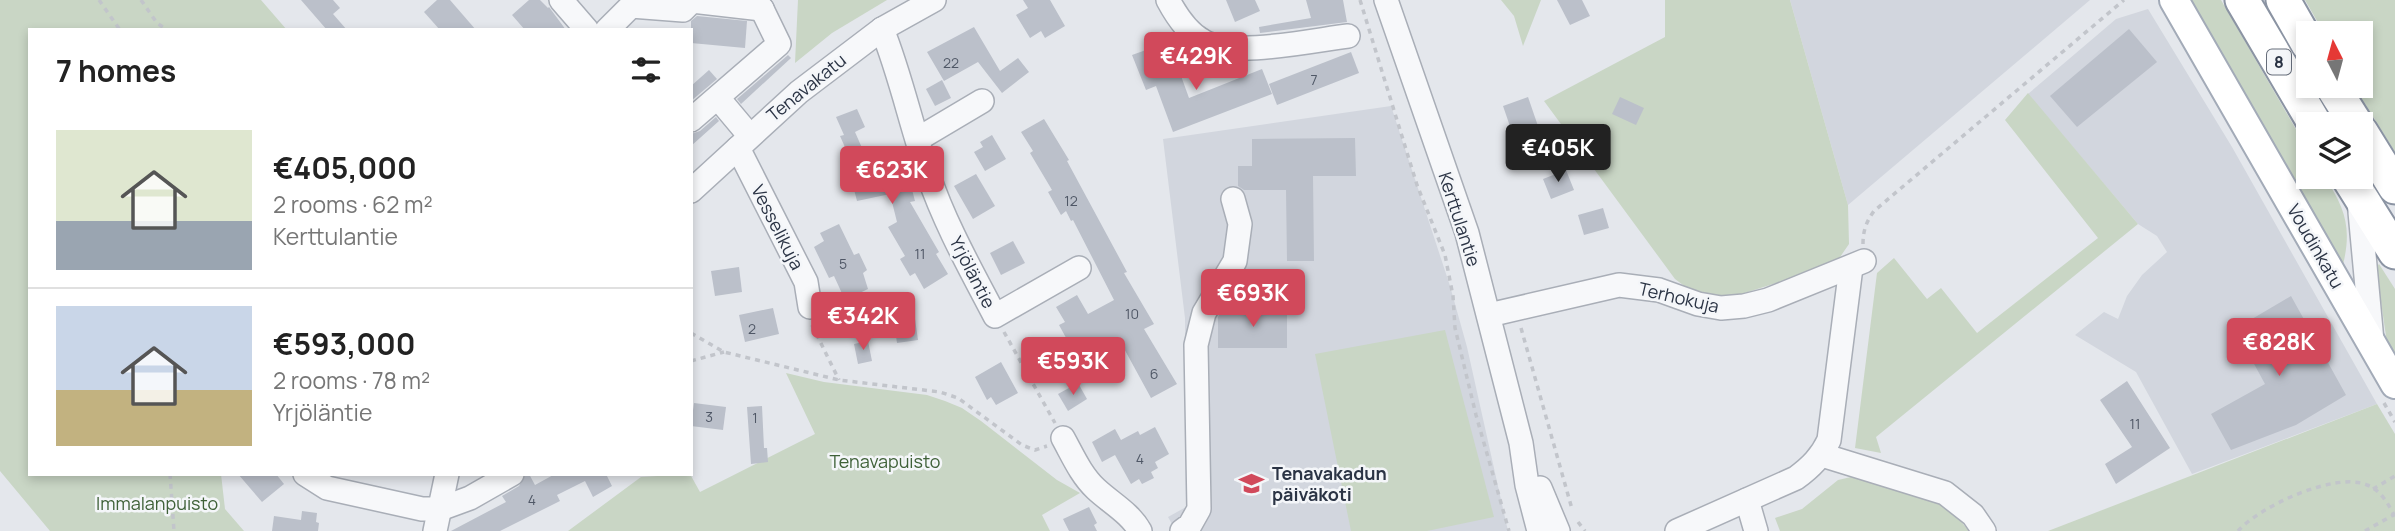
<!DOCTYPE html>
<meta charset="utf-8">
<style>
body{margin:0;font-family:Manrope,sans-serif;background:#f6f6f6;color:#222;height:100vh;display:flex;flex-direction:column;font-size:26px;white-space:nowrap}
*{box-sizing:border-box;margin:0}
p{font-size:23px;color:#767676}
.icon{flex:none;width:38px;height:38px;fill:none;stroke:currentColor;stroke-width:2;stroke-linecap:round;stroke-linejoin:round}
.map{position:relative;flex:1;overflow:hidden}
.side{position:absolute;left:28px;top:28px;width:665px;height:448px;display:flex;flex-direction:column;background:#fff;border-radius:0px;box-shadow:0 4px 10px #0003}
.side>*{flex:none}
.needle{width:46px;rotate:354deg}
.controls{position:absolute;left:2296px;top:21px;display:grid;gap:14px}
.controls a{display:grid;place-items:center;width:77px;height:77px;border-radius:0px;background:#fff;box-shadow:0 4px 10px #0003;font-size:35px}
.price{position:absolute;translate:-50% -60px;padding:0 16px;border-radius:7px;background:#d1495b;color:#fff;font-size:23px;line-height:46px;filter:drop-shadow(0 2px 4px #0008)}
.price::after{content:'';position:absolute;left:50%;top:42px;width:21px;height:16px;margin-left:-10px;background:inherit;clip-path:polygon(0 0,100% 0,50% 100%)}
.price.on{background:#222;color:#fff}
ul{padding:0;list-style:none}
li{display:flex;align-items:center;gap:21px;height:175px;padding:0 28px}
li+li{border-top:2px solid #e0e0e0}
li span{display:grid;place-items:center;flex:none;width:196px;height:140px;border-radius:0px;color:#555}
li>.icon{margin-inline-start:auto}
span .icon{width:84px;height:84px;fill:#fffc;stroke-width:1}
li b{font-size:30px}
h2{display:flex;justify-content:space-between;align-items:center;height:84px;padding:0 28px;font-size:30px}
.map>svg:first-child{display:block}
.built{fill:#d2d6de}
.green{fill:#c9d6c5}
.building{fill:#bbc0ca}
.lines{fill:none;stroke-linecap:round;stroke-linejoin:round}
.minor-casing{stroke:#a9aeb7;stroke-width:26}
.major-casing{stroke:#a3abb8;stroke-width:32}
.highway-casing{stroke:#8b94a3;stroke-width:37}
.path{stroke:#c2c5cb;stroke-width:3.5;stroke-dasharray:5 5;stroke-linecap:butt}
.minor{stroke:#f7f8fa;stroke-width:23}
.major{stroke:#fff;stroke-width:28}
.highway{stroke:#fff;stroke-width:33}
.path-bridge{stroke:#c2c5cb;stroke-width:3.5;stroke-dasharray:5 5;stroke-linecap:butt}
.labels{text-anchor:middle;dominant-baseline:central;stroke-width:5;stroke-linejoin:round;paint-order:stroke}
.number-label{font-size:14px;fill:#4f5766}
.shield{fill:#f4f6f9;stroke:#676e7b;stroke-width:2}
.shield-label{font-size:16px;font-weight:bold;fill:#2b3445}
.street-label{font-size:18px;fill:#2b3445;stroke:#f4f6f9}
.park-label{font-size:18px;fill:#3f6138;stroke:#f4f6f9}
.poi-label{font-size:18px;font-weight:bold;fill:#2b3445;stroke:#f4f6f9;text-anchor:start}
</style>
<div class="map">
<svg width="2395" height="531" viewBox="0 0 2395 531">
<rect width="100%" height="100%" fill="#e4e7ec"/>
<g class="built">
<polygon points="1790,0 2090,0 1848,205"/>
<polygon points="2148,9 2232,147 2377,404 2192,474 2136,372 2075,335 2104,312 2118,319 2127,296 2142,275 2167,252 2157,236 2138,224 2028,94 2116,19"/>
<polygon points="1391,106 1450,286 1467,347 1508,531 1176,531 1168,517 1186,507 1185,318 1163,139"/>
</g>
<g class="green">
<polygon points="0,0 261,0 287,30 30,30 30,474 221,474 225,509 244,531 50,531 0,471"/>
<polygon points="798,0 887,0 832,33 795,63"/>
<polygon points="1501,0 1541,0 1523,46 1514,16"/>
<polygon points="1665,0 1790,0 1848,205 1849,244 1838,260 1817,270 1729,298 1702,299 1675,279 1544,101 1665,37"/>
<path d="M2186 0H2221L2308 150V177H2325C2345 209 2352 227 2343 265Z"/>
<polygon points="2305,0 2395,0 2395,152 2354,86 2361,86 2361,33 2324,33"/>
<polygon points="2028,93 2138,224 1876,437 1881,453 1855,448 1877,273 1894,258 1927,299 1941,288 1977,333 2098,238 2005,120"/>
<polygon points="2379,264 2395,289 2395,356 2387,343 2376,267"/>
<polygon points="1445,330 1494,517 1427,531 1351,531 1315,354"/>
<polygon points="786,373 824,382 927,395 945,401 962,408 981,421 1057,480 1080,493 1042,515 1050,531 568,531 641,477 690,474 700,492 815,434"/>
<polygon points="2377,404 2395,434 2395,531 2048,531"/>
<polygon points="1851,477 1928,498 1949,507 1969,531 1780,531 1775,518 1802,509 1838,480"/>
</g>
<g class="building">
<polygon points="301,0 333,0 340,8 333,14 347,30 327,30"/>
<polygon points="437,0 450,0 476,30 440,30 424,12"/>
<polygon points="529,0 540,0 548,8 549,7 566,30 525,30 512,15"/>
<polygon points="1023,0 1050,0 1065,26 1045,38 1041,31 1030,38 1016,15 1028,8"/>
<polygon points="1226,0 1255,0 1260,11 1235,22"/>
<polygon points="1306,0 1343,0 1347,22 1260,33 1259,27 1311,18"/>
<polygon points="1557,0 1582,0 1590,16 1570,25"/>
<polygon points="697,16 747,21 745,48 691,43 691,21"/>
<polygon points="974,27 1000,71 1018,58 1029,72 1002,93 978,62 944,81 927,52"/>
<polygon points="2129,29 2157,62 2077,127 2050,96"/>
<polygon points="1157,46 1169,77 1180,73 1189,98 1262,69 1272,94 1173,132 1156,86 1146,90 1132,55"/>
<polygon points="1351,52 1359,73 1277,105 1269,84"/>
<polygon points="788,55 791,58 741,104 737,99"/>
<polygon points="709,70 717,79 691,101 691,86"/>
<polygon points="942,80 951,98 935,106 926,89"/>
<polygon points="1528,97 1539,129 1514,138 1503,106"/>
<polygon points="1620,97 1644,108 1636,125 1612,114"/>
<polygon points="857,109 865,127 855,132 866,157 874,155 877,167 884,165 889,187 910,182 915,201 910,202 939,252 936,254 948,274 924,289 915,273 910,276 900,259 905,256 888,227 897,222 890,194 857,201 850,174 856,172 840,136 844,135 836,117"/>
<polygon points="716,117 719,121 691,146 691,134 700,131"/>
<polygon points="1044,119 1069,160 1067,161 1127,272 1124,273 1154,324 1144,329 1177,384 1151,398 1121,343 1081,365 1059,325 1065,322 1056,307 1077,295 1088,314 1114,300 1073,220 1071,221 1066,211 1061,215 1048,192 1052,190 1030,153 1033,151 1021,132"/>
<polygon points="992,135 1006,159 985,171 974,152 983,147 980,142"/>
<polygon points="1355,138 1356,176 1313,176 1314,261 1287,261 1286,190 1244,190 1238,186 1238,166 1252,166 1252,139"/>
<polygon points="1566,170 1574,190 1551,199 1543,179"/>
<polygon points="976,174 995,206 973,219 954,186"/>
<polygon points="1603,208 1609,228 1584,235 1578,215"/>
<polygon points="839,224 854,255 859,253 867,270 863,273 868,289 845,300 834,276 829,278 814,247 824,241 820,233"/>
<polygon points="1013,241 1025,263 1001,275 990,253"/>
<polygon points="739,267 742,292 715,296 711,271"/>
<polygon points="2291,296 2346,395 2296,425 2231,450 2211,414 2265,384 2235,329"/>
<polygon points="773,308 779,334 745,342 739,315"/>
<polygon points="1222,310 1287,310 1287,348 1218,348 1218,317"/>
<polygon points="915,319 918,340 897,343 894,322"/>
<polygon points="868,341 872,361 858,364 854,344"/>
<polygon points="1001,362 1018,393 996,405 991,397 987,400 975,377"/>
<polygon points="2127,381 2170,448 2116,484 2105,464 2132,447 2100,400"/>
<polygon points="1078,383 1087,399 1068,411 1058,394"/>
<polygon points="694,403 726,407 723,430 691,426"/>
<polygon points="762,406 764,448 767,448 768,462 751,464 747,407"/>
<polygon points="1155,427 1169,454 1155,462 1158,468 1151,472 1154,478 1142,484 1139,479 1131,484 1115,455 1102,462 1092,442 1115,429 1121,440 1138,431 1140,435"/>
<polygon points="238,474 276,474 284,484 262,502"/>
<polygon points="526,474 529,474 535,485 555,474 606,474 612,486 593,497 585,481 557,495 560,501 500,531 451,531 506,502 502,496 519,486"/>
<polygon points="1089,507 1097,523 1094,525 1097,531 1069,531 1063,519"/>
<polygon points="302,511 317,513 316,522 319,523 318,531 272,531 274,516 301,520"/>
</g>
<g class="lines">
<defs>
<g id="minor">
<polyline points="561,0 587,30"/>
<path d="M1168 0C1176 15 1188 33 1203 41 1231 58 1314 40 1348 36"/>
<polyline points="1386,0 1467,233 1521,443 1527,485 1539,531"/>
<path d="M882 29C901 76 911 126 928 174 945 224 971 270 995 316L1079 268"/>
<polyline points="607,30 631,6 683,10 692,1 762,9 753,0"/>
<polyline points="718,98 749,135"/>
<polyline points="691,120 779,44 762,9"/>
<polyline points="918,139 982,101"/>
<polyline points="738,148 806,282 810,307"/>
<polyline points="691,191 799,92 882,29 934,0"/>
<polyline points="2359,201 2372,341"/>
<polyline points="1489,315 1619,285 1659,290 1698,304 1721,308 1744,306 1768,300 1864,261"/>
<path d="M1063 438C1073 456 1081 475 1096 489 1111 503 1130 513 1140 531"/>
<polyline points="1822,455 1945,493 1973,515 1984,531"/>
<polyline points="305,474 327,488 422,509 440,509 470,498 512,474"/>
<polyline points="1540,488 1558,531"/>
<polyline points="1747,500 1756,531"/>
<polyline points="435,531 447,474"/>
<polyline points="1182,531 1190,525 1199,509 1196,345 1204,313 1235,261 1240,224 1233,199"/>
<path d="M1677 531 1796 478C1811 467 1821 457 1829 440L1851 267"/>
</g>
<polyline id="major" points="2174,0 2395,384"/>
<g id="highway">
<polyline points="2242,0 2315,124"/>
<polyline points="2283,0 2308,44"/>
<polyline points="2332,86 2356,124"/>
<polyline points="2361,132 2395,187"/>
<polyline points="2348,177 2395,252"/>
</g>
</defs>
<use href="#minor" class="minor-casing"/>
<use href="#major" class="major-casing"/>
<use href="#highway" class="highway-casing"/>
<g class="path">
<polyline points="99,0 120,30"/>
<polyline points="141,0 157,23 167,30"/>
<polyline points="1360,0 1417,185 1445,255 1453,296 1455,328 1476,415 1509,531"/>
<path d="M1863 244C1863 231 1866 222 1874 211L2124 0"/>
<polyline points="812,325 839,380"/>
<polyline points="1521,328 1572,509"/>
<polyline points="1004,332 1055,423"/>
<polyline points="691,333 724,352 839,380 940,392 958,398 1022,445 1035,450 1047,446"/>
<polyline points="691,361 724,352"/>
<polyline points="2384,403 2395,422"/>
<polyline points="170,474 174,531"/>
<polyline points="2373,489 2395,476"/>
<polyline points="1578,522 1585,531"/>
<path d="M2238 531C2259 507 2335 471 2367 485 2381 490 2389 505 2395 517"/>
</g>
<use href="#minor" class="minor"/>
<use href="#major" class="major"/>
<use href="#highway" class="highway"/>
<polyline class="path-bridge" points="2365,531 2395,514"/>
</g>
<defs>
<symbol id="school-bare" viewBox="-9 -9 18 18"><path d="M0-5L7-2L0 1L-7-2ZM-4 1L0 2.5L4 1V4Q0 6-4 4Z" fill="#d1495b" stroke="#f4f6f9" stroke-width="2.5" paint-order="stroke"/></symbol>
</defs>
<g fill-rule="evenodd">
<use href="#school-bare" x="1234" y="466" width="35" height="35"/>
</g>
<g class="labels">
<g class="number-label">
<text x="951" y="62">22</text>
<text x="1314" y="79">7</text>
<text x="1071" y="200">12</text>
<text x="920" y="253">11</text>
<text x="843" y="263">5</text>
<text x="1132" y="313">10</text>
<text x="752" y="328">2</text>
<text x="1154" y="373">6</text>
<text x="709" y="416">3</text>
<text x="755" y="417">1</text>
<text x="2135" y="423">11</text>
<text x="1140" y="458">4</text>
<text x="532" y="499">4</text>
</g>
<rect class="shield" x="2267" y="49.5" width="24" height="25" rx="5"/>
<g class="shield-label">
<text x="2279" y="62">8</text>
</g>
<g class="street-label">
<text transform="translate(806 87) rotate(-39)">Tenavakatu</text>
<text transform="translate(1460 219) rotate(72)">Kerttulantie</text>
<text transform="translate(778 227) rotate(63)">Vesselikuja</text>
<text transform="translate(2316 246) rotate(60)">Voudinkatu</text>
<text transform="translate(973 272) rotate(63)">Yrjöläntie</text>
<text transform="translate(1679 297) rotate(13)">Terhokuja</text>
</g>
<g class="park-label">
<text x="885" y="461">Tenavapuisto</text>
<text x="157" y="503">Immalanpuisto</text>
</g>
<g class="poi-label">
<text x="1272" y="473">Tenavakadun<tspan x="1272" dy="21">päiväkoti</tspan></text>
</g>
</g>
</svg>
<div class="controls">
<a><svg class="needle" viewBox="-14 -14 28 28"><path d="M0-13l5 13h-10z" fill="#e53935"/><path d="M0 13l5-13h-10z" fill="#767676"/></svg></a>
<a><svg class="icon" aria-label="layers" viewBox="0 0 24 24"><path d="M12 4l9 5-9 5-9-5zM3 14l9 5 9-5"/></svg></a>
</div>
<b class="price" style="left:1196px;top:92px">€429K</b>
<b class="price on" style="left:1558px;top:184px">€405K</b>
<b class="price" style="left:892px;top:206px">€623K</b>
<b class="price" style="left:1253px;top:329px">€693K</b>
<b class="price" style="left:863px;top:352px">€342K</b>
<b class="price" style="left:2279px;top:378px">€828K</b>
<b class="price" style="left:1073px;top:397px">€593K</b>
<section class="side">
<h2>7 homes<svg class="icon" aria-label="filters" viewBox="0 0 24 24"><path d="M4 7h16M4 17h16"/><circle cx="9" cy="7" r="2"/><circle cx="15" cy="17" r="2"/></svg></h2>
<ul>
<li><span style="background:linear-gradient(#dfe7d0 65%,#9aa5b1 0)"><svg class="icon" aria-label="home" viewBox="0 0 24 24"><path d="M3 11l9-7 9 7M6 9v11h12V9"/></svg></span><div><b>€405,000</b><p>2 rooms · 62 m²</p><p>Kerttulantie</p></div></li>
<li><span style="background:linear-gradient(#c9d6e8 60%,#c2b280 0)"><svg class="icon" aria-label="home" viewBox="0 0 24 24"><path d="M3 11l9-7 9 7M6 9v11h12V9"/></svg></span><div><b>€593,000</b><p>2 rooms · 78 m²</p><p>Yrjöläntie</p></div></li>
</ul>
</section>
</div>
